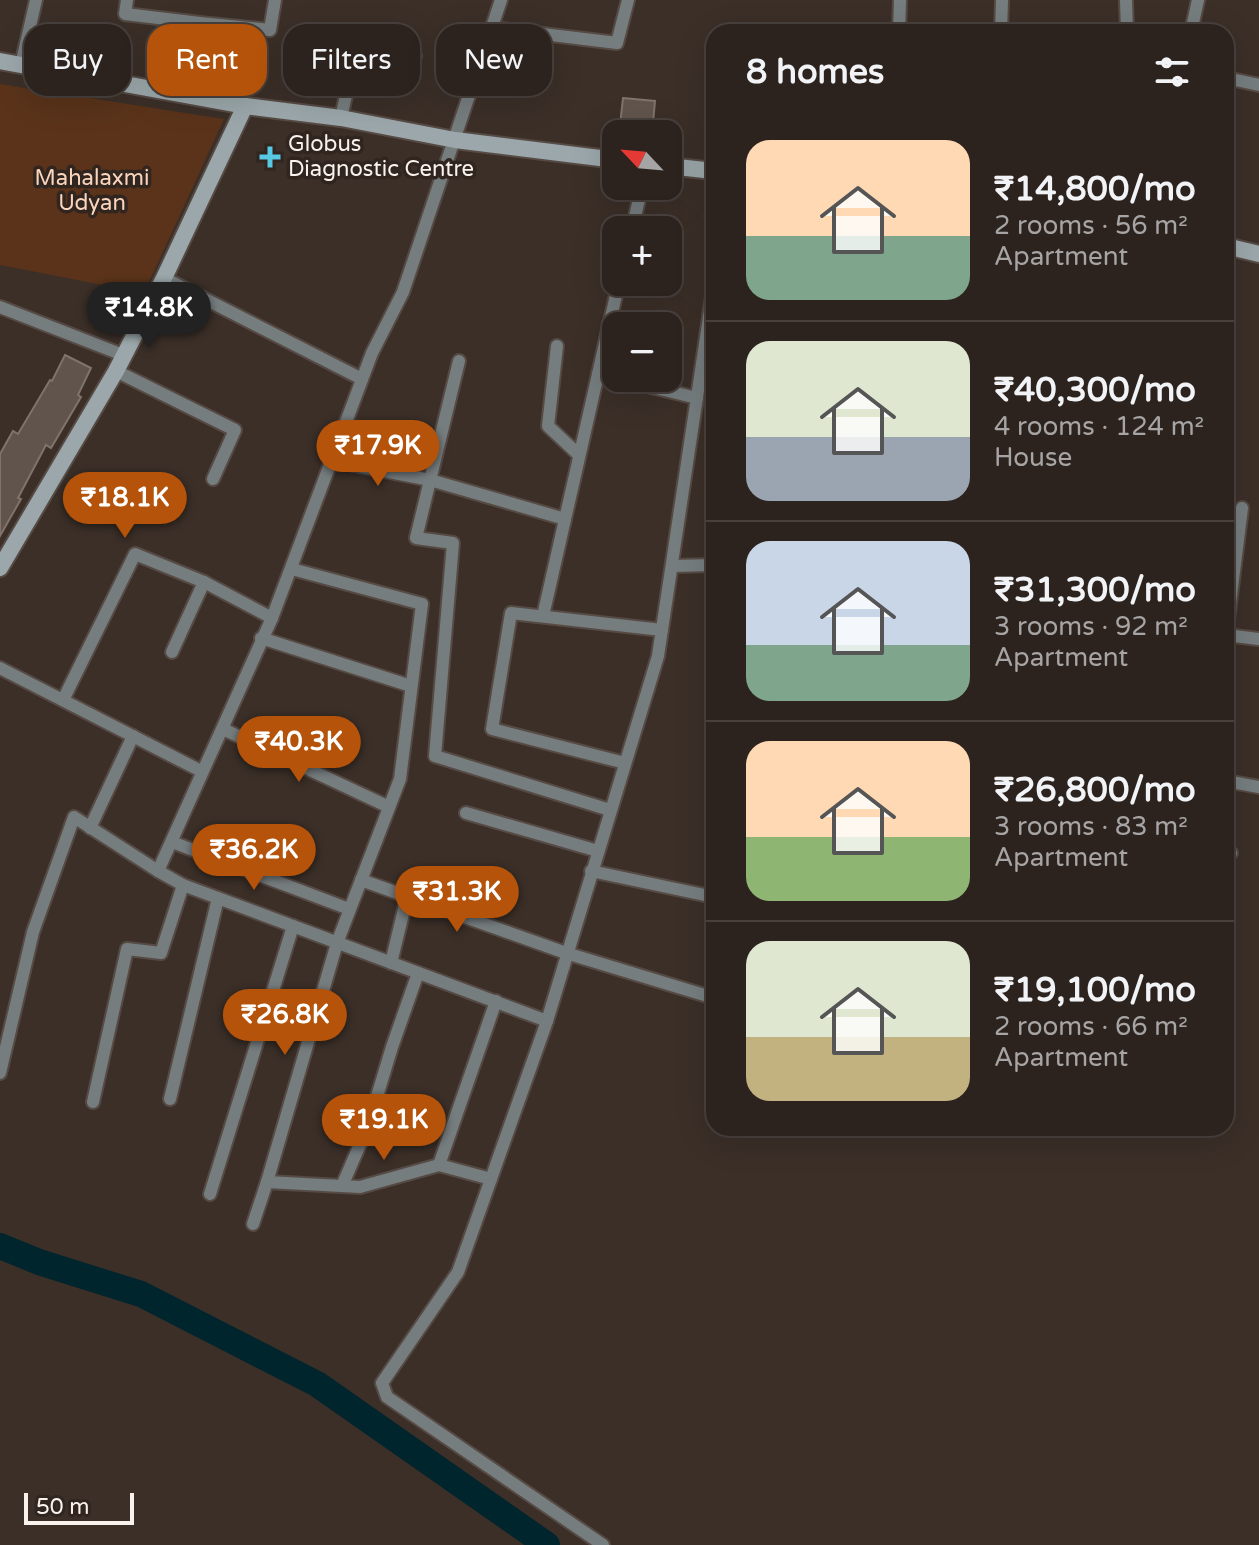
<!DOCTYPE html>
<meta charset="utf-8">
<style>
body{margin:0;font-family:"Varela Round",sans-serif;background:#382f2b;color:#f1f3f6;height:100vh;display:flex;flex-direction:column;font-size:30px;white-space:nowrap}
*{box-sizing:border-box;margin:0}
p{font-size:26px;color:#a6a4a4}
.icon{flex:none;width:44px;height:44px;fill:none;stroke:currentColor;stroke-width:2;stroke-linecap:round;stroke-linejoin:round}
.map{position:relative;flex:1;overflow:hidden}
.sheet{position:absolute;left:706px;top:24px;width:528px;height:1112px;display:flex;flex-direction:column;background:#2c231e;border-radius:24px;box-shadow:0 8px 32px #0002,0 0 0 2px #48403c}
.sheet>*{flex:none}
.banner{position:absolute;left:24px;top:24px;width:562px;height:72px;display:flex;gap:16px}
.needle{width:52px;rotate:296deg}
.tools{position:absolute;left:602px;top:120px;display:grid;gap:16px}
.tools a{display:grid;place-items:center;width:80px;height:80px;border-radius:16px;background:#2c231e;box-shadow:0 8px 32px #0002,0 0 0 2px #48403c;font-size:40px}
.scale{position:absolute;left:24px;bottom:20px;width:110px;box-sizing:border-box;padding-left:8px;border:4px solid #faf2ed;border-top:0;font-size:22px;line-height:28px;white-space:nowrap;color:#faf2ed;-webkit-text-stroke:6px #30251f;paint-order:stroke}
.price{position:absolute;translate:-50% -68px;padding:0 18px;border-radius:28px;background:#b45309;color:#fff;font-size:26px;line-height:52px;filter:drop-shadow(0 2px 4px #0008)}
.price::after{content:'';position:absolute;left:50%;top:48px;width:24px;height:18px;margin-left:-12px;background:inherit;clip-path:polygon(0 0,100% 0,50% 100%)}
.price.on{background:#222;color:#fff}
ul{padding:0;list-style:none}
li{display:flex;align-items:center;gap:24px;height:200px;padding:0 40px}
li+li{border-top:2px solid #48403c}
li span{display:grid;place-items:center;flex:none;width:224px;height:160px;border-radius:24px;color:#555}
li>.icon{margin-inline-start:auto}
span .icon{width:96px;height:96px;fill:#fffc;stroke-width:1}
li b{font-size:34px}
h2{display:flex;justify-content:space-between;align-items:center;height:96px;padding:0 40px;font-size:34px}
.tag{padding:0 28px;border-radius:24px;background:#2c231e;box-shadow:0 8px 32px #0002,0 0 0 2px #48403c;font-size:28px;line-height:72px}
.tag.on{background:#b45309;color:#fff}
.map>svg:first-child{display:block}
.green{fill:#5a331a}
.lines{fill:none;stroke-linecap:round;stroke-linejoin:round}
.river{stroke:#00252d;stroke-width:26}
.building{fill:#61544d;stroke:#80736b;stroke-width:2}
.street-casing{stroke:#564a44;stroke-width:16}
.secondary-casing{stroke:#564a44;stroke-width:20}
.street{stroke:#767d7f;stroke-width:12}
.secondary{stroke:#9ba7aa;stroke-width:16}
.poi-dot{fill:#57c9e2;stroke:#30251f;stroke-width:3}
.labels{text-anchor:middle;dominant-baseline:central;stroke-width:7;stroke-linejoin:round;paint-order:stroke}
.poi-label{font-size:22px;fill:#faf2ed;stroke:#30251f;text-anchor:start}
.park-label{font-size:22px;fill:#fbd4bc;stroke:#30251f}
</style>
<div class="map">
<svg width="1259" height="1545" viewBox="0 0 1259 1545">
<rect width="100%" height="100%" fill="#3b2f28"/>
<polygon class="green" points="0,84 224,119 144,293 0,265"/>
<g class="lines">
<polyline class="river" points="0,1246 39,1262 141,1294 317,1384 547,1545"/>
</g>
<g class="building">
<polygon points="623,98 655,101 652,134 619,134"/>
<polygon points="65,355 91,368 78,395 81,397 51,448 46,445 18,498 21,499 0,536 0,454 13,431 18,434 50,380 52,381"/>
</g>
<g class="lines">
<defs>
<g id="street">
<polyline points="127,0 125,14 200,23 183,93"/>
<polyline points="1126,0 1127,32"/>
<polyline points="200,23 270,30 275,0"/>
<polyline points="493,28 617,43 628,0"/>
<polyline points="899,32 900,0"/>
<polyline points="1001,32 1002,0"/>
<polyline points="1191,32 1198,0"/>
<polyline points="21,65 36,0"/>
<polyline points="1226,78 1259,85"/>
<polyline points="341,118 358,40 415,56"/>
<polyline points="632,230 642,186"/>
<polyline points="164,278 362,379"/>
<polyline points="0,307 123,355"/>
<polyline points="557,346 548,426 579,455"/>
<polyline points="459,361 416,538 453,543 435,756 610,810"/>
<polyline points="116,371 235,430 213,479"/>
<polyline points="598,374 697,398"/>
<polyline points="333,461 430,480 565,519"/>
<polyline points="672,566 714,565"/>
<polyline points="543,616 619,282"/>
<polyline points="1226,635 1242,508"/>
<polyline points="1226,635 1259,639"/>
<polyline points="261,638 411,686"/>
<polyline points="172,652 204,582"/>
<polyline points="0,668 201,771"/>
<polyline points="63,700 135,554 204,582 272,618"/>
<polyline points="223,729 389,807"/>
<polyline points="625,763 492,729 511,613 662,630"/>
<polyline points="1226,781 1259,787"/>
<polyline points="466,813 598,851"/>
<polyline points="90,828 133,736"/>
<polyline points="172,842 349,909"/>
<polyline points="1226,852 1231,853"/>
<polyline points="591,871 714,897"/>
<polyline points="361,880 566,953 714,998"/>
<polyline points="183,885 547,1021 458,1272 382,1383 387,1397 603,1545"/>
<polyline points="391,963 407,897"/>
<polyline points="547,1021 658,656 714,284"/>
<polyline points="0,1073 33,932 74,817 158,871"/>
<polyline points="170,1099 218,898"/>
<polyline points="93,1102 127,949 161,953 183,885 158,871 272,618 372,353 403,292 501,0"/>
<polyline points="439,1165 496,1001"/>
<polyline points="267,1182 360,1187 439,1165 491,1179"/>
<polyline points="342,1186 368,1126 392,1047 418,973"/>
<polyline points="210,1194 293,926"/>
<polyline points="253,1224 267,1182 337,943 400,779 422,604 292,569"/>
</g>
<g id="secondary">
<polyline points="0,61 245,106 341,118 455,140 616,160"/>
<polyline points="668,166 714,171"/>
<polyline points="1226,246 1259,254"/>
<polyline points="0,568 116,371 164,278 245,106"/>
</g>
</defs>
<use href="#street" class="street-casing"/>
<use href="#secondary" class="secondary-casing"/>
<use href="#street" class="street"/>
<use href="#secondary" class="secondary"/>
</g>
<path class="poi-dot" d="M266 145h8v8h8v8h-8v8h-8v-8h-8v-8h8z"/>
<g class="labels">
<g class="poi-label">
<text x="288" y="144">Globus<tspan x="288" dy="25">Diagnostic Centre</tspan></text>
</g>
<g class="park-label">
<text x="92" y="178">Mahalaxmi<tspan x="92" dy="25">Udyan</tspan></text>
</g>
</g>
</svg>
<div class="tools">
<a><svg class="needle" viewBox="-14 -14 28 28"><path d="M0-13l5 13h-10z" fill="#e53935"/><path d="M0 13l5-13h-10z" fill="#a6a4a4"/></svg></a>
<a>+</a>
<a>−</a>
</div>
<div class="scale">50 m</div>
<b class="price on" style="left:149px;top:350px">₹14.8K</b>
<b class="price" style="left:378px;top:488px">₹17.9K</b>
<b class="price" style="left:125px;top:540px">₹18.1K</b>
<b class="price" style="left:299px;top:784px">₹40.3K</b>
<b class="price" style="left:254px;top:892px">₹36.2K</b>
<b class="price" style="left:457px;top:934px">₹31.3K</b>
<b class="price" style="left:285px;top:1057px">₹26.8K</b>
<b class="price" style="left:384px;top:1162px">₹19.1K</b>
<div class="banner">
<a class="tag">Buy</a>
<a class="tag on">Rent</a>
<a class="tag">Filters</a>
<a class="tag">New</a>
</div>
<section class="sheet">
<h2>8 homes<svg class="icon" aria-label="filters" viewBox="0 0 24 24"><path d="M4 7h16M4 17h16"/><circle cx="9" cy="7" r="2"/><circle cx="15" cy="17" r="2"/></svg></h2>
<ul>
<li><span style="background:linear-gradient(#ffd9b3 60%,#7fa58c 0)"><svg class="icon" aria-label="home" viewBox="0 0 24 24"><path d="M3 11l9-7 9 7M6 9v11h12V9"/></svg></span><div><b>₹14,800/mo</b><p>2 rooms · 56 m²</p><p>Apartment</p></div></li>
<li><span style="background:linear-gradient(#dfe7d0 60%,#9aa5b1 0)"><svg class="icon" aria-label="home" viewBox="0 0 24 24"><path d="M3 11l9-7 9 7M6 9v11h12V9"/></svg></span><div><b>₹40,300/mo</b><p>4 rooms · 124 m²</p><p>House</p></div></li>
<li><span style="background:linear-gradient(#c9d6e8 65%,#7fa58c 0)"><svg class="icon" aria-label="home" viewBox="0 0 24 24"><path d="M3 11l9-7 9 7M6 9v11h12V9"/></svg></span><div><b>₹31,300/mo</b><p>3 rooms · 92 m²</p><p>Apartment</p></div></li>
<li><span style="background:linear-gradient(#ffd9b3 60%,#8fb573 0)"><svg class="icon" aria-label="home" viewBox="0 0 24 24"><path d="M3 11l9-7 9 7M6 9v11h12V9"/></svg></span><div><b>₹26,800/mo</b><p>3 rooms · 83 m²</p><p>Apartment</p></div></li>
<li><span style="background:linear-gradient(#dfe7d0 60%,#c2b280 0)"><svg class="icon" aria-label="home" viewBox="0 0 24 24"><path d="M3 11l9-7 9 7M6 9v11h12V9"/></svg></span><div><b>₹19,100/mo</b><p>2 rooms · 66 m²</p><p>Apartment</p></div></li>
</ul>
</section>
</div>
